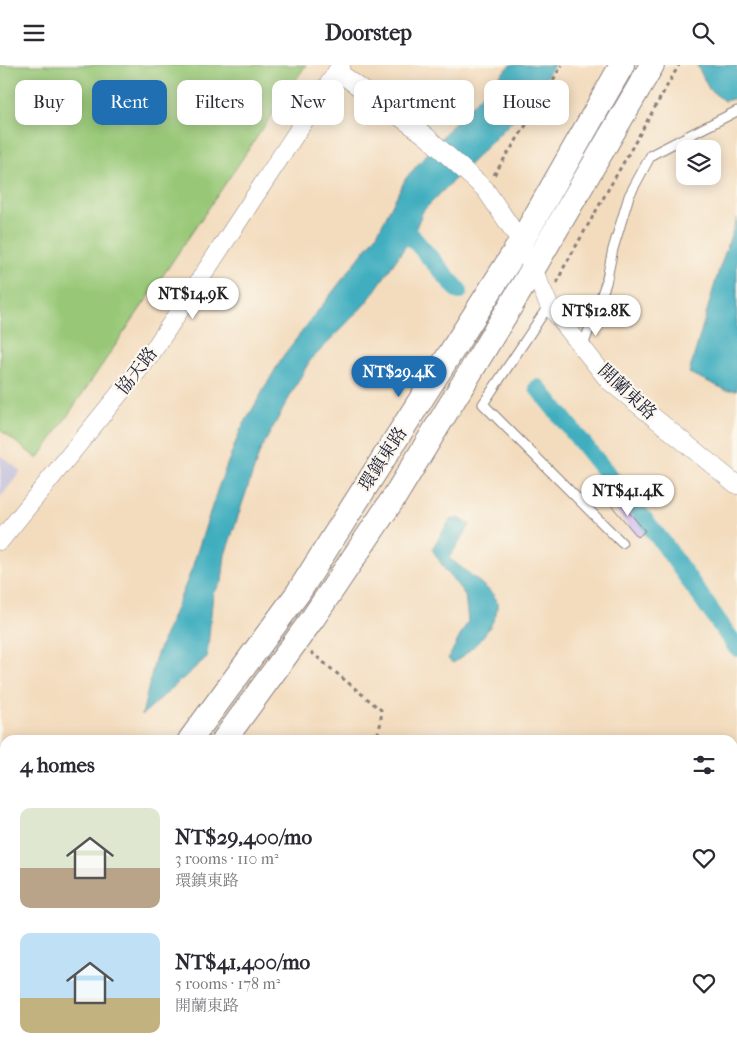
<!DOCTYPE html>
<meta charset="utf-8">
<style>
body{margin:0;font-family:"IM FELL French Canon","Noto Serif TC",serif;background:#f7f7f7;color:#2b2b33;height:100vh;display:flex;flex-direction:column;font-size:19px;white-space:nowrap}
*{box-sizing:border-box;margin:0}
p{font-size:16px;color:#7c7c81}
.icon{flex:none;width:28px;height:28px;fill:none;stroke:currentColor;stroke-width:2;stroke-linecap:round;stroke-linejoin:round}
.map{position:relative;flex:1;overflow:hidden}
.details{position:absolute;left:0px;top:670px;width:738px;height:321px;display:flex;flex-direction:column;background:#fff;border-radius:15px 15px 0 0;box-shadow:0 2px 12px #0003}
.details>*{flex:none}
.top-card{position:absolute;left:15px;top:15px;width:708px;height:45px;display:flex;gap:10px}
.controls{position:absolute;left:676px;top:75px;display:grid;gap:10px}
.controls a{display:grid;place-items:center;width:45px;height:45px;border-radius:10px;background:#fff;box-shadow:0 2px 12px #0003;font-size:25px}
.price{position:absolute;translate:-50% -42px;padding:0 11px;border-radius:18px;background:#fff;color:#222;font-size:16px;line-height:32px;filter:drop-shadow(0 1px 2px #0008)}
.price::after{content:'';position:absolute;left:50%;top:30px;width:15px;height:11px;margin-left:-8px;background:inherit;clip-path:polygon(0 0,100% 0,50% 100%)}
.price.on{background:#1f6fb2;color:#fff}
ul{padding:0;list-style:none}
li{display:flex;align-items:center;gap:15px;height:125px;padding:0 20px}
li span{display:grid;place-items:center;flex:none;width:140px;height:100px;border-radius:10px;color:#555}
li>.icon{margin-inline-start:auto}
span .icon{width:60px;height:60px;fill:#fffc;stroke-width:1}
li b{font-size:21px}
h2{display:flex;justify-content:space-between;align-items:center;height:60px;padding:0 20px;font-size:21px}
.tag{padding:0 18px;border-radius:10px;background:#fff;box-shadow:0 2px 12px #0003;font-size:18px;line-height:45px}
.tag.on{background:#1f6fb2;color:#fff}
header{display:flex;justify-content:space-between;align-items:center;height:65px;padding:0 20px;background:#fff;font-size:22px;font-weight:800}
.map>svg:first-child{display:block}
.industrial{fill:#c4c0db}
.green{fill:#98c877;stroke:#5d7559}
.water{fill:#41aebf;stroke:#32687d}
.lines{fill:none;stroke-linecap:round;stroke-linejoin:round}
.canal{stroke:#41aebf;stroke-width:18}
.building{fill:#c2a9f3}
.lane-casing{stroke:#8a7f7c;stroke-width:11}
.street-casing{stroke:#8a7f7c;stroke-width:19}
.secondary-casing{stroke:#8a7f7c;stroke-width:26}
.path{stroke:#8a7f7c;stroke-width:3;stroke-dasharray:4 4;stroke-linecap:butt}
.lane{stroke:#fff;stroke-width:9}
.street{stroke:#fff;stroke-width:18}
.secondary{stroke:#fff;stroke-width:24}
.labels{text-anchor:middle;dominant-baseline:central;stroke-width:4.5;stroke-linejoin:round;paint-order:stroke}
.street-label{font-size:18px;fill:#22223b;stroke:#fbf7ec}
</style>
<header><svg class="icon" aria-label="menu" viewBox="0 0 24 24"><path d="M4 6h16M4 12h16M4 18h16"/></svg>Doorstep<svg class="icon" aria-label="search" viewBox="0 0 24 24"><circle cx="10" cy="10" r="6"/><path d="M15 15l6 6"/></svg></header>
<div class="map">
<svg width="737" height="991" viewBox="0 0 737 991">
<rect width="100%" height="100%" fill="#fbf7ec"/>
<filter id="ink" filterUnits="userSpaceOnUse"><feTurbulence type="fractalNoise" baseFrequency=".02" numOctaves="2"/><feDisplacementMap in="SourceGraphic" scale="10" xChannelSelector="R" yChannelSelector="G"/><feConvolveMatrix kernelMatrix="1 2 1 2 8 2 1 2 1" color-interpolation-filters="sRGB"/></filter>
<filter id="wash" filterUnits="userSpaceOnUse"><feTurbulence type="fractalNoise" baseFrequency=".0096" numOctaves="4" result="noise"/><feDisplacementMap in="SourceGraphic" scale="20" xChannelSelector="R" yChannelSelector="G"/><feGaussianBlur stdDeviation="1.12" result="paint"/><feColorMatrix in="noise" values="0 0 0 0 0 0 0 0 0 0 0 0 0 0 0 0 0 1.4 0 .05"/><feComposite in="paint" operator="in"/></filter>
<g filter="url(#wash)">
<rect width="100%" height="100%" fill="#f3dcbe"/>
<polygon class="industrial" points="0,390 21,406 0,433"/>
<polygon class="green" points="0,0 306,0 38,394 0,365"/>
<g class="water">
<polygon points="510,0 554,0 530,38 423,146 412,172 367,237 309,297 260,386 225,490 222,517 213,528 207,592 142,650 155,594 190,509 218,423 240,366 283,291 376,171 406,113 450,63"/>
<polygon points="697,0 737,0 737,33 724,36 709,24"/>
<polygon points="737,153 737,325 726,325 689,308 718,208"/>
<path d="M459 453 470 460 449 493C458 500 494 527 496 534 504 555 470 588 453 598L448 594 468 556 465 530 444 503 432 484 450 455Z"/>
<polygon points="63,986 136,986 134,991 58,991"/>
</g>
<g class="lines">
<g class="canal">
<polyline points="397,155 459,226"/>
<polyline points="538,323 664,479 737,583"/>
<polyline points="35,991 38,986"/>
</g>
</g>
<g id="blocks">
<polygon class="building" points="617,433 645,466 638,472 610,439"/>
</g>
</g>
<g filter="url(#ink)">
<use href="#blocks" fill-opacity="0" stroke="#8a7f7c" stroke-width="1"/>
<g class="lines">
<defs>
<g id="lane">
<polyline points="549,240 483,339 622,478"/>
<polyline points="583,281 606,218 613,184 629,131 651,90 737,46"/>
<polyline points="0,753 5,748"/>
<polyline points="0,845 5,850"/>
</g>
<g id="street">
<polyline points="337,6 426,71 485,124 521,177 549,240 608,315 737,420"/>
<polyline points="0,476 149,292 341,0"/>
</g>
<g id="secondary">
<polyline points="190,675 298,528 521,177 622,0"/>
<polyline points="224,675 313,553 395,431 533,204 652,0"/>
<polyline points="0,928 5,922"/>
<polyline points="0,966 5,960"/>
</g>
</defs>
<use href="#lane" class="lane-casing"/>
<use href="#street" class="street-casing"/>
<use href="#secondary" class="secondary-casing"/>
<g class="path">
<polyline points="494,110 528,57 562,0"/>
<polyline points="557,218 563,204 679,0"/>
<polyline points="311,587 381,645 381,657 376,675"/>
<polyline points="158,991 161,986"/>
</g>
<use href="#lane" class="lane"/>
<use href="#street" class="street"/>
<use href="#secondary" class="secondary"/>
</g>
</g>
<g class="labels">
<g class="street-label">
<text transform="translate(137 306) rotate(-52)">協天路</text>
<text transform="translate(627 327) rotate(43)">開蘭東路</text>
<text transform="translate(383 394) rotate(-57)">環鎮東路</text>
</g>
</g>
</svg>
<div class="controls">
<a><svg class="icon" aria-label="layers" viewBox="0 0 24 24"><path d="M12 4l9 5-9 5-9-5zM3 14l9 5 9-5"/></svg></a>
</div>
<b class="price" style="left:193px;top:255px">NT$14.9K</b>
<b class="price" style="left:596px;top:272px">NT$12.8K</b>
<b class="price on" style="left:399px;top:333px">NT$29.4K</b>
<b class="price" style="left:628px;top:452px">NT$41.4K</b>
<div class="top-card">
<a class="tag">Buy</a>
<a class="tag on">Rent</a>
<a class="tag">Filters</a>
<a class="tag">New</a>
<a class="tag">Apartment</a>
<a class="tag">House</a>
</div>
<section class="details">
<h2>4 homes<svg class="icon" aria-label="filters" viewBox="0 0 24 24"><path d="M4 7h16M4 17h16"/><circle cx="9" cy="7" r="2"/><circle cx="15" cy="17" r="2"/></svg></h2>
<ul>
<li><span style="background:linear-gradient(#dfe7d0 60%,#b9a48a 0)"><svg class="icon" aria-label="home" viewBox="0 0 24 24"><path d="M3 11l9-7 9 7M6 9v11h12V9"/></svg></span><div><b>NT$29,400/mo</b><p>3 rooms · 110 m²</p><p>環鎮東路</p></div><svg class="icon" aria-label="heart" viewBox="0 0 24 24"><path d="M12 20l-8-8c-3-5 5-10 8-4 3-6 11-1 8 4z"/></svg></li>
<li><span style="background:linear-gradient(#bfe0f5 65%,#c2b280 0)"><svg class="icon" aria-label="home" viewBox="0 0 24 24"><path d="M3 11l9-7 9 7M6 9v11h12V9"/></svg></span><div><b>NT$41,400/mo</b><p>5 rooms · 178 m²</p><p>開蘭東路</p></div><svg class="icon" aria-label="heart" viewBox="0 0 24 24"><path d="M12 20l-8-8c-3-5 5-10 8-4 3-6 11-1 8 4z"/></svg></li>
</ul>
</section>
</div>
